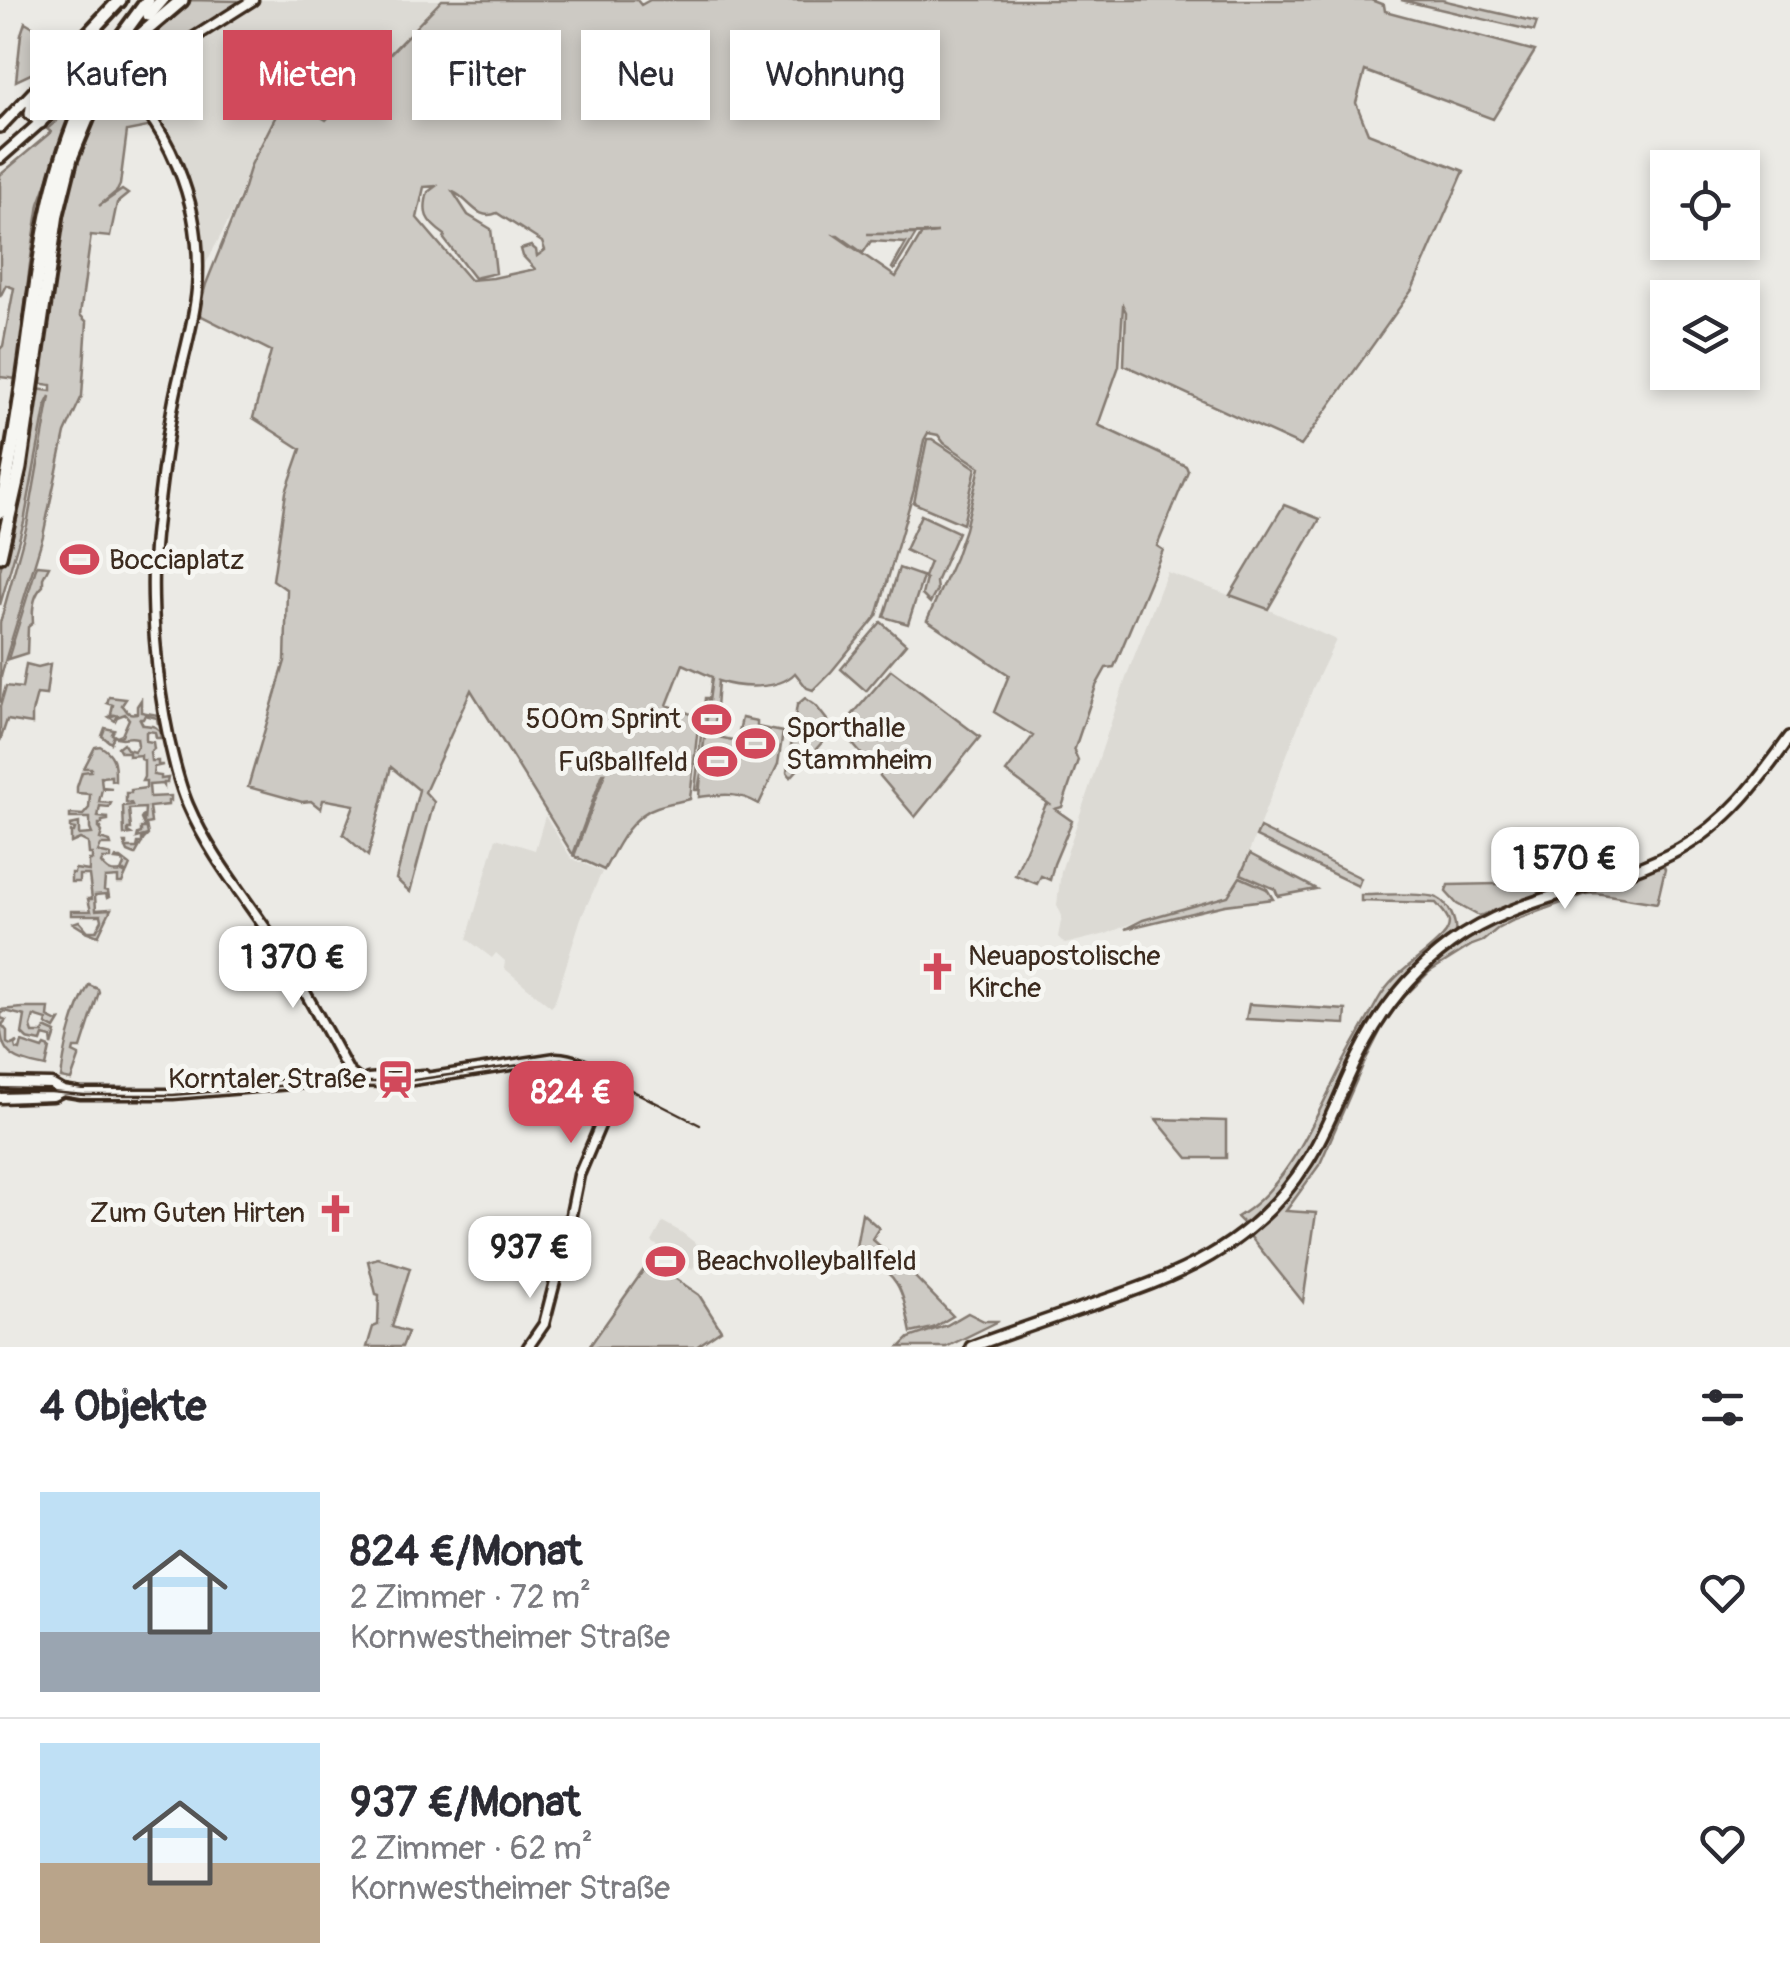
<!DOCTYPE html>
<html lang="de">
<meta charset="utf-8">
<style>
body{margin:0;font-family:Pangolin,sans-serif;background:#f7f7f7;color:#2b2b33;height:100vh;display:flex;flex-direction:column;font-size:38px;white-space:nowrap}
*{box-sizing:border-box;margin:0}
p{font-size:32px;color:#7c7c81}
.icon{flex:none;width:55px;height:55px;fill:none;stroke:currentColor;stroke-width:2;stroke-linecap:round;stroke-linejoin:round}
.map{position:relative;height:1347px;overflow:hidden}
.sheet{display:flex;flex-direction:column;background:#fff;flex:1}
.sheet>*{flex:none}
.banner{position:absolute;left:30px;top:30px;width:1000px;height:90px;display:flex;gap:20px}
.controls{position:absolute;left:1650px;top:150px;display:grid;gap:20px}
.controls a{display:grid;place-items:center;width:110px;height:110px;border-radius:0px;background:#fff;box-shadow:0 5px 15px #0003;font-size:50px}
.price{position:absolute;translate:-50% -85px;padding:0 22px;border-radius:20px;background:#fff;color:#222;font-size:32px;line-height:65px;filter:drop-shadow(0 2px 5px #0008)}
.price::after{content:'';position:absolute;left:50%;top:60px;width:30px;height:22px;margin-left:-15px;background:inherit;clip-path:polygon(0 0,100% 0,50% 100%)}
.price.on{background:#d1495b;color:#fff}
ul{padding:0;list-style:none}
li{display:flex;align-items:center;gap:30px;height:250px;padding:0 40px}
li+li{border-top:2px solid #e1e1e2}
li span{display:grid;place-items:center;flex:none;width:280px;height:200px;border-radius:0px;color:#555}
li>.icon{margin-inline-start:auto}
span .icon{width:120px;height:120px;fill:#fffc;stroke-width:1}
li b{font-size:42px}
h2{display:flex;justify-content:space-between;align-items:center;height:120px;padding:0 40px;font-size:42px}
.tag{padding:0 35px;border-radius:0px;background:#fff;box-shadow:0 5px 15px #0003;font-size:35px;line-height:90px}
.tag.on{background:#d1495b;color:#fff}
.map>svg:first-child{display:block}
.built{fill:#dcdad4}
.green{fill:#cdcac4;stroke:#847a71;stroke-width:2.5;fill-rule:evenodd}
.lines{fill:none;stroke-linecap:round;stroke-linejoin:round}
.trunk-tunnel{stroke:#c8c4bd;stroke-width:11;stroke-dasharray:11 5.5;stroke-linecap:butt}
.tertiary-casing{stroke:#3b2a1e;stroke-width:15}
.secondary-casing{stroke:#3b2a1e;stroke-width:16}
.trunk-casing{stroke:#3b2a1e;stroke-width:19}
.tertiary{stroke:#f6f6f2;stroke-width:8}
.secondary{stroke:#f6f6f2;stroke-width:9}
.trunk{stroke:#f6f6f2;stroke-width:11}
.tram{stroke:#3b2a1e;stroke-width:2.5}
.labels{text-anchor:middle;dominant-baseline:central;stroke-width:10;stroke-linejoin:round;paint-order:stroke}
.poi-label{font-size:28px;fill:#3b2a1e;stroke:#f6f6f2;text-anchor:start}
</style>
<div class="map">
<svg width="1790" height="1347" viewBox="0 0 1790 1347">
<rect width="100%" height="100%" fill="#ebeae5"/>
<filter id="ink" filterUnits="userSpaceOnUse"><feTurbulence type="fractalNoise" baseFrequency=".01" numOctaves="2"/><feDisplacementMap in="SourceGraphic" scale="20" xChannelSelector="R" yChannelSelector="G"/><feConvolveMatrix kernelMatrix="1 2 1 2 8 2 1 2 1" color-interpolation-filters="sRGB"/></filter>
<g filter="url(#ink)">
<g class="built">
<polygon points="245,0 441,0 326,120 285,97 261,142 231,216 202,271 179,169 145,116 131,82 182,43"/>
<polygon points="1167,572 1269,610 1336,640 1313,688 1240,875 1227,895 1142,919 1106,934 1065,944 1058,937 1062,916 1057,905 1061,871 1128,672"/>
<polygon points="545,816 571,858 602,872 581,918 554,1004 551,1007 504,968 505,961 496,953 492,958 467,939 496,838 535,850"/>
<polygon points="663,1222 681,1232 707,1252 692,1269 652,1242"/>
</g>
<g class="green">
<polygon points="187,0 241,1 177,44 131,70 123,71 120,59"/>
<path d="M442 0H637L641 5 650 0H1371L1384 5 1385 11 1535 51 1493 119 1365 71 1356 103 1368 133 1464 171 1412 290 1301 446 1124 365 1126 312 1123 306 1119 366 1098 425 1186 466 1188 471 1157 546 1163 550 1114 667 1106 668 1096 686 1074 751 1078 760 1062 807 1055 809 1072 821 1054 864 1050 880 1041 876 1037 884 1015 875 1046 804H1049L1006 772 1033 736 994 712 1009 675 927 620 955 558 965 529 980 467 944 443 938 435 928 433 924 440 914 490 877 616 831 672 813 690 807 688 795 673C778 691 739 688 718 681L714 736 737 741 742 718 757 721V727L783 732 778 764 759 804C739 792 722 794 699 797L701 774 698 790H695L705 698H708L703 750 712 677 683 664 667 705 699 717 690 799C679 802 667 803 657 807 631 815 616 848 604 870L574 856 605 773H603L573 855 471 690 425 792 434 802 410 892 396 879 419 790 391 767 368 856 343 834 354 805 327 800H323L321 809 311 801 302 802 248 787 285 661 287 590 273 580 286 492 301 449 253 418 271 351 198 314 206 284 241 197 251 165 286 96 326 120ZM436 186 428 192C422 213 425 221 445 235L444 239 474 278 496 273 491 229 468 215 453 192C470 199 477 222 497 213L542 242 545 250 537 256 536 250 531 246 521 249 523 256 535 269 493 278 470 280 417 218 424 187ZM938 233 921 235 896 277 835 235H838L863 253 871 241 906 243 892 268 894 270 916 234H867Z"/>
<polygon points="1401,0 1442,0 1537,22 1534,31"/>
<polygon points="25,22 57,41 56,48 35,72 16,81 21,34"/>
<polygon points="68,62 82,67 78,82 40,118 34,115 33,103 47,83"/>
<path d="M108 85C127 89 141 111 153 126L127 131 120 185 117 191 99 206 122 190 128 194 117 203 110 237 91 235 80 315 87 322 82 396 65 433 43 536 6 658 1 677 0 702V623L27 525 50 396 46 404 24 522 0 605V571L11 527 36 389 51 391V385L37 383 62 206 77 155 102 100 91 95 82 114 73 111 39 204 30 264 17 379 0 377V349L3 346 14 288 6 285 0 297V175L51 132 47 129 89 93Z"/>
<polygon points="927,439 932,439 976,468 963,524 914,503"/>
<polygon points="1284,505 1320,519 1268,609 1230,595"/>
<polygon points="921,515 958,532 936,582 937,590 930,603 922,595 926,579 923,577 908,624 884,617 899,568 924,577 930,562 905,550"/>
<path d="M37 565 49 566 43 578V586C33 595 32 610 33 623L28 627 27 653 8 659Z"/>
<polygon points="881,622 906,644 866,691 841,669"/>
<polygon points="26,664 38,667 50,664 46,695 37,694 32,713 32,724 7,720 0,741 0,707 6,686 22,688"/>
<polygon points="891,670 980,737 915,817 840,729"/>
<path d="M109 697 126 699 122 705C128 710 125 715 137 713V706L141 700V712L158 715V724L157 718 145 715 143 719H140L143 725C155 726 159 726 161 738H156L155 732 148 731 146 732V741L153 742 154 749 150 752 151 761H158V765H163L154 767 153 775 161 776V779L168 778 167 783H164V787L162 784 149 785 150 797 171 796V801H168V805L149 807 151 823 146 824 148 835 144 839 135 855 128 852 124 843H126V848H137L138 843H142V838L144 836 137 838 138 834 141 833V828H145L141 819 143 816 144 823 145 808 129 809 131 829H128V832L131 834 124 835 123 806 132 805 131 803 126 802V793H131V790L146 788V781H142L144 777V760L141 759V755L129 756V752H121L118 747 123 743 127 749 134 751 138 745 137 738C127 735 124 741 114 736L111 743 102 736 105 728 114 730 112 734 117 737 122 735 129 719 125 714 117 717 115 721 109 717 115 715 111 714 113 705 107 703Z"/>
<polygon points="805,698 816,706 834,729 791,777 787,772 797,705"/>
<path d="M100 746C116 755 115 764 115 781L111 780V776L101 777 102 787 112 788 102 789 99 802 111 803 109 807 100 806 98 817 108 818V820L102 821V824H99V828H102L100 829 102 832 100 839 110 842 111 845H101L98 852 111 855V859H103L101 863C107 871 111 874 121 872L124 865 123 861 115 860 116 858H121L130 865 127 872H122L126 874 122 883H118V877L105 878 104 890 108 891 109 897 107 898 106 894 95 895 96 910 111 909 98 936 85 931 84 928V930L73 923 79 921 88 931H96L102 920 101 915H71V911H91L88 899H92L89 875H79V882H71V873H74L75 869 89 871V860H92V854H89L88 843 80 839 71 843V832H74L75 829 70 828V825L79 823V835L92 834 90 829V818H70V814L83 815 89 808 90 794 77 793V787L82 772 91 771V768H84L95 747Z"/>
<polygon points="1260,828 1361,878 1358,886 1256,837"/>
<polygon points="1250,854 1316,889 1278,896 1275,889 1241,874"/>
<polygon points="1661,859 1665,869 1657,903 1596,893 1586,894 1512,921 1497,929 1483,941 1472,945 1429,972 1400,1001 1382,1028 1364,1063 1320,1164 1286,1211 1316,1213 1303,1302 1246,1231 1293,1182 1359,1055 1414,975 1488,920"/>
<polygon points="1607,874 1479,916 1457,904 1446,892 1448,885 1544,883"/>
<polygon points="1240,877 1267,889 1273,899 1225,905 1125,929 1143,920 1228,896"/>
<path d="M1361 895C1378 895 1424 892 1437 898 1449 904 1457 921 1455 934 1425 958 1394 984 1374 1016 1343 1067 1327 1126 1292 1175 1279 1194 1262 1210 1246 1226L1237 1217C1290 1186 1317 1113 1344 1061 1355 1040 1367 1021 1378 1000 1394 972 1423 958 1443 936 1447 932 1449 928 1449 922 1448 915 1441 909 1436 903L1361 901Z"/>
<path d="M89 985 98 989 99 992 81 1048H74L73 1052 79 1055V1058L71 1080 61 1078C65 1046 72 1014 89 985Z"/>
<polygon points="1249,1004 1346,1010 1345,1024 1246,1019"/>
<path d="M23 1008H49L48 1017 58 1022 61 1019 55 1029 46 1024 47 1020 34 1016 31 1027 33 1033H43L45 1028 56 1033 52 1045 51 1038 43 1036 41 1042 27 1039 22 1034 25 1016 5 1011 1 1014V1018L6 1020 2 1025 7 1031V1043L11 1045 18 1042 15 1045 16 1049 20 1050 22 1042 43 1049 45 1046 50 1048 46 1067C5 1059 0 1052 0 1010Z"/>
<polygon points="1156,1119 1226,1121 1226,1158 1188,1158"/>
<path d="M862 1213 879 1228 872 1239 911 1273 953 1316 933 1328 911 1333C902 1291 902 1276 862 1256L861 1250 856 1247Z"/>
<polygon points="378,1258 410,1268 392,1327 408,1332 402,1347 367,1347 373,1327 378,1325 379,1295 376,1294 368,1261"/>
<polygon points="650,1261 699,1295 721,1330 696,1347 589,1347"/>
<polygon points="968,1313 984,1321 999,1321 946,1347 900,1347 909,1338 947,1325"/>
</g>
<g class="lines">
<g class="trunk-tunnel">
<polyline points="125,46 149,15"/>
<polyline points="96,98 115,62"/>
<polyline points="79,113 96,74 115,45"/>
</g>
<defs>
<g id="tertiary">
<path d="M103 67C169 118 204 206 197 289 194 326 181 363 174 400 165 445 160 491 155 536 149 597 156 680 169 740 174 762 179 784 188 805 212 861 254 908 286 959 308 996 328 1034 349 1072L359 1080"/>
<polyline points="122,83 253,0"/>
<polyline points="368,1079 424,1075"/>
<path d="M0 1083 51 1084 63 1091 81 1094H173L326 1081 400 1082 556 1058C581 1059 600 1074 622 1084L613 1095 579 1175 566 1239 544 1324 528 1347"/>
<polyline points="0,1098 53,1096 63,1091"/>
</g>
<g id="secondary">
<polyline points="77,89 84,71 82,54"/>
<polyline points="36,97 32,102 30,114 41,123"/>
<polyline points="0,127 74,49 103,67 0,158"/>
<path d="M971 1347C1009 1333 1047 1320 1085 1307 1178 1276 1252 1249 1307 1162 1329 1128 1341 1089 1360 1053 1382 1009 1411 973 1450 944 1519 893 1607 890 1680 849 1727 823 1759 780 1790 737"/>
</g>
<g id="trunk">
<polyline points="149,15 162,0"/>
<polyline points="115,45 148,0"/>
<polyline points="74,49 120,0"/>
<polyline points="120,53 117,65 122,83"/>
<polyline points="94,61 92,45 97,32"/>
<polyline points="103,67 182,0"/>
<path d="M0 512C13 452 22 391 30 330 40 255 49 183 79 113"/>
<polyline points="0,556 20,468 57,214 71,158 96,98"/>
</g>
</defs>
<use href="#tertiary" class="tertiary-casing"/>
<use href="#secondary" class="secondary-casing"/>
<use href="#trunk" class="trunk-casing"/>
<use href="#tertiary" class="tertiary"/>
<use href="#secondary" class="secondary"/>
<use href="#trunk" class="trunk"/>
<polyline class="tram" points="0,1092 51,1092 84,1095 173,1095 326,1082 400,1082 561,1059 588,1068 700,1125"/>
</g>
</g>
<defs>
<symbol id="stadium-bare" viewBox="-9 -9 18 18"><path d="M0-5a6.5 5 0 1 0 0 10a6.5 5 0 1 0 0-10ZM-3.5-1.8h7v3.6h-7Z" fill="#d1495b" stroke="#f6f6f2" stroke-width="2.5" paint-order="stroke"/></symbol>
<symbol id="church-bare" viewBox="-9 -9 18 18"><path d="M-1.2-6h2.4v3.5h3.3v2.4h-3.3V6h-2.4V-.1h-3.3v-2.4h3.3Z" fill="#d1495b" stroke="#f6f6f2" stroke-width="2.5" paint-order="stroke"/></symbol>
<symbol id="station-bare" viewBox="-9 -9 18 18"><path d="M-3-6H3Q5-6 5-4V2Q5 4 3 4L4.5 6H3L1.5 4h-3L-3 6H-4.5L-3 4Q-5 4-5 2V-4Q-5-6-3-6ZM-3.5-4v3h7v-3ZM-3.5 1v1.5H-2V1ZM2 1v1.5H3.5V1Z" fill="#d1495b" stroke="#f6f6f2" stroke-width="2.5" paint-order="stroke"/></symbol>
</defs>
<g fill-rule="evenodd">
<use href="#stadium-bare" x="52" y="532" width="55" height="55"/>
<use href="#stadium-bare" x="684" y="692" width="55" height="55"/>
<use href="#stadium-bare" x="728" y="716" width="55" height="55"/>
<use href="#stadium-bare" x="690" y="734" width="55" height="55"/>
<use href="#church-bare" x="910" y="944" width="55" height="55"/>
<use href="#station-bare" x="368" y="1052" width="55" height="55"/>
<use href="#church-bare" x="308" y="1186" width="55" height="55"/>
<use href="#stadium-bare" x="638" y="1234" width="55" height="55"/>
</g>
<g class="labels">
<g class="poi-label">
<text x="109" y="560">Bocciaplatz</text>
<text x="681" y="719" text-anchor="end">500m Sprint</text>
<text x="786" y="728">Sporthalle<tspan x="786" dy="32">Stammheim</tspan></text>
<text x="688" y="762" text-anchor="end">Fußballfeld</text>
<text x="968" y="956">Neuapostolische<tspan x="968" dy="32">Kirche</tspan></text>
<text x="366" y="1079" text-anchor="end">Korntaler Straße</text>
<text x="305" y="1213" text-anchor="end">Zum Guten Hirten</text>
<text x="696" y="1261">Beachvolleyballfeld</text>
</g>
</g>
</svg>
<div class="controls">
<a><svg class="icon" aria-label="locate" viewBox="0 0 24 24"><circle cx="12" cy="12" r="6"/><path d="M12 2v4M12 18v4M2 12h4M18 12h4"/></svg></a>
<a><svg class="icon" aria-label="layers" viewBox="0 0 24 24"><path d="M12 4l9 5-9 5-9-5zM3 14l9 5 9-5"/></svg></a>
</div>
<b class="price" style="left:1565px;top:912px">1 570 €</b>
<b class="price" style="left:293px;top:1011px">1 370 €</b>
<b class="price on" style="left:571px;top:1146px">824 €</b>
<b class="price" style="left:530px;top:1301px">937 €</b>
<div class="banner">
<a class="tag">Kaufen</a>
<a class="tag on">Mieten</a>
<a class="tag">Filter</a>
<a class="tag">Neu</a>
<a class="tag">Wohnung</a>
</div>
</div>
<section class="sheet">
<h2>4 Objekte<svg class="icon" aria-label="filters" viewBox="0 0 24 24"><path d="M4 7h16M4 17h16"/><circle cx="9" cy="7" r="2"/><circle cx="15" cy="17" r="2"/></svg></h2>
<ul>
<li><span style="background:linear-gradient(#bfe0f5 70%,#9aa5b1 0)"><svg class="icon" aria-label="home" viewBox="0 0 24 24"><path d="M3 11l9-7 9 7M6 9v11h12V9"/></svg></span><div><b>824 €/Monat</b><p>2 Zimmer · 72 m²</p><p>Kornwestheimer Straße</p></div><svg class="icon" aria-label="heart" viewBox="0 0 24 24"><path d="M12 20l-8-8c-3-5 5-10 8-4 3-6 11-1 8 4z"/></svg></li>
<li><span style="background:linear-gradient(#bfe0f5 60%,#b9a48a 0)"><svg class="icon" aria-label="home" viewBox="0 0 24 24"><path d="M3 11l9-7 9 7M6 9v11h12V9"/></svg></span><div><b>937 €/Monat</b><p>2 Zimmer · 62 m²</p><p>Kornwestheimer Straße</p></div><svg class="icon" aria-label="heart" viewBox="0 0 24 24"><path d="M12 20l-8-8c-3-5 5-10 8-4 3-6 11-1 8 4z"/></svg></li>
</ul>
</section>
